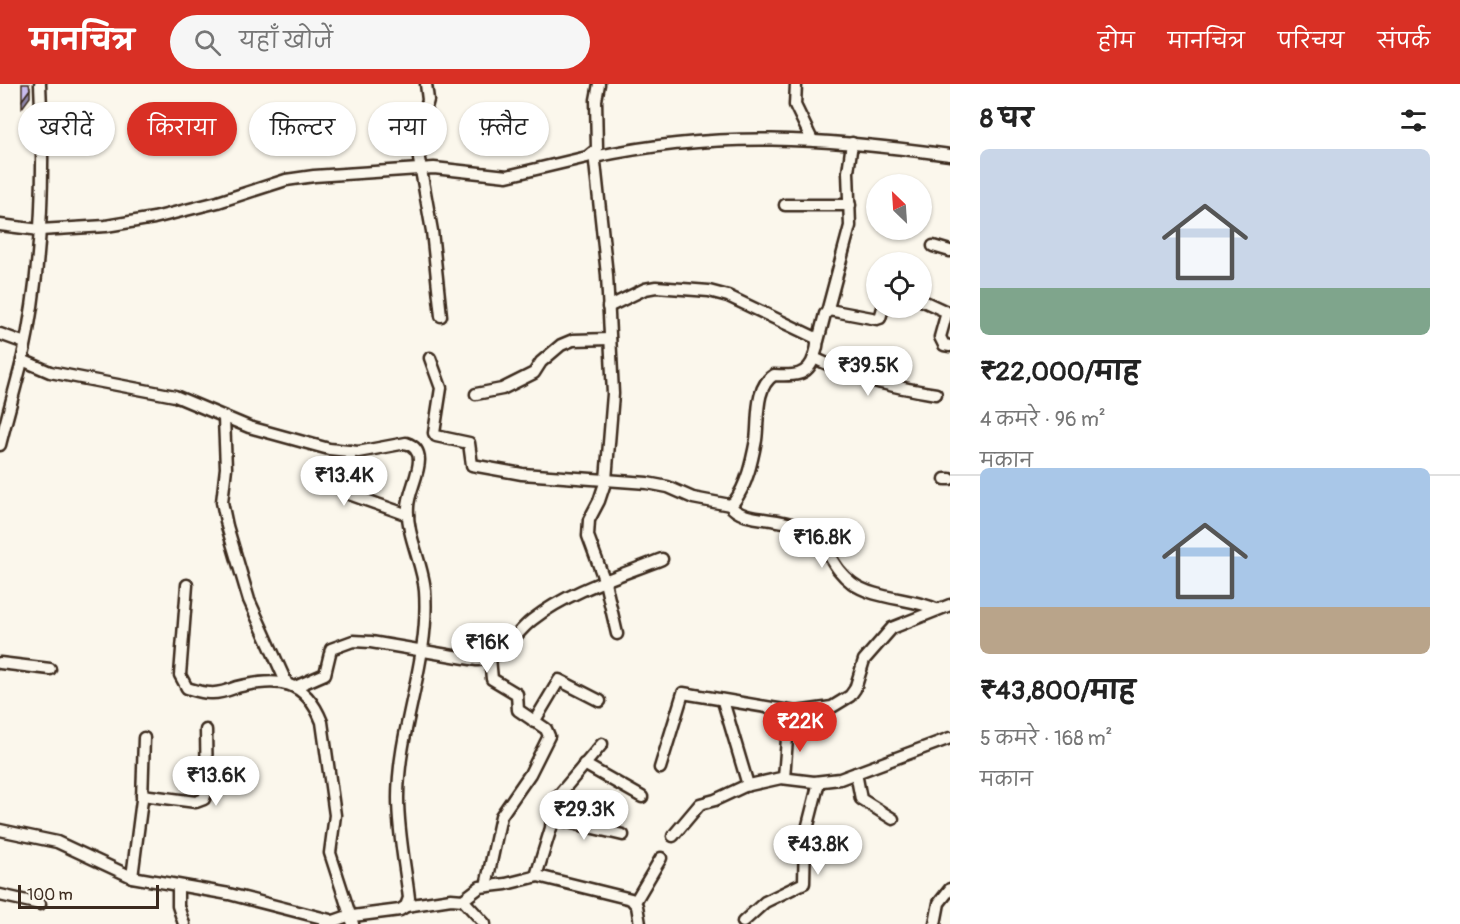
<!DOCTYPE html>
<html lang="hi">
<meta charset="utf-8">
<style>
body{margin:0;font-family:Pangolin,"Playpen Sans Deva",sans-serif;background:#f6f6f6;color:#222;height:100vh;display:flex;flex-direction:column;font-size:22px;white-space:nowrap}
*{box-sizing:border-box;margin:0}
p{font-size:20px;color:#767676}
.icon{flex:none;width:33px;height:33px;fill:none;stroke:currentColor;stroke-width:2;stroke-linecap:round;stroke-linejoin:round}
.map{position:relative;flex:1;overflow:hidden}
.details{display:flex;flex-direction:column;background:#fff;width:510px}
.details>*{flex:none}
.banner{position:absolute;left:18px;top:18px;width:570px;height:54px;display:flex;gap:12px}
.needle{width:39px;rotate:335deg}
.controls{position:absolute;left:866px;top:90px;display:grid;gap:12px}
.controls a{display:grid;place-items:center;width:66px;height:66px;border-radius:50%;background:#fff;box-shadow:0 2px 4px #0004;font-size:30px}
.scale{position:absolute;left:18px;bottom:15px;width:141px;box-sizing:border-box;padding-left:6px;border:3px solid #3b2a1e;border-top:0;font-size:16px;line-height:21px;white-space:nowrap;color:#3b2a1e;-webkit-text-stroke:4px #fbf7ec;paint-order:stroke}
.price{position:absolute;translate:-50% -51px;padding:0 14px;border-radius:21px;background:#fff;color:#222;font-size:20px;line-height:39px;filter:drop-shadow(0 2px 3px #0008)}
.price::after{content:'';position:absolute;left:50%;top:36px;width:18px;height:14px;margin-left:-9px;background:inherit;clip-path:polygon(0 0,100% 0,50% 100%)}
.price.current{background:#d93025;color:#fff}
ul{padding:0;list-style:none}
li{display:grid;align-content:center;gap:12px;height:318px;padding:0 30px}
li+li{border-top:2px solid #e0e0e0}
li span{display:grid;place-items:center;height:186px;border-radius:9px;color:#555}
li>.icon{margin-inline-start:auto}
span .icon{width:108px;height:108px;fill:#fffc;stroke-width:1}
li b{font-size:26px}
h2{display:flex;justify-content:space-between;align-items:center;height:72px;padding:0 30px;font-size:26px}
.chip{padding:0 21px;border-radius:27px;background:#fff;box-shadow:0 2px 4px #0004;font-size:21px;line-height:54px}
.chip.current{background:#d93025;color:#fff}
header{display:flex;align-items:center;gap:36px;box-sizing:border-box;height:84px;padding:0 30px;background:#d93025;color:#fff}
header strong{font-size:28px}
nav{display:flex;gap:33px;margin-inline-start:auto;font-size:21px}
.search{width:420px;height:54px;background:#f6f6f6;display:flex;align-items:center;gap:15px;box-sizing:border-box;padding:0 21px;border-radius:33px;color:#767676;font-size:22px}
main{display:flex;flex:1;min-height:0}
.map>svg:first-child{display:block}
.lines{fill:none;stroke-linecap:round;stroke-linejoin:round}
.minor-casing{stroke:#3b2a1e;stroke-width:15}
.minor{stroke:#fbf7ec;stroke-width:10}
.shaded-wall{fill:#8c83a6;stroke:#3b2a1e;stroke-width:1.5}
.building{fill:#c8bbed;stroke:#3b2a1e;stroke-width:1.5}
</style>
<header>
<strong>मानचित्र</strong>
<div class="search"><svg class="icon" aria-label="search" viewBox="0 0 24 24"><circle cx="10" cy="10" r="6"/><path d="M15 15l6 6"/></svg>यहाँ खोजें</div>
<nav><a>होम</a><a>मानचित्र</a><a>परिचय</a><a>संपर्क</a></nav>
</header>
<main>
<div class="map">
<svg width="950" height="840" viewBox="0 0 950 840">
<rect width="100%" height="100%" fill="#fbf7ec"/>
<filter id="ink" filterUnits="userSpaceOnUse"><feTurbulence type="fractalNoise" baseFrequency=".0167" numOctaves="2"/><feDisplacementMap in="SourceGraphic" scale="12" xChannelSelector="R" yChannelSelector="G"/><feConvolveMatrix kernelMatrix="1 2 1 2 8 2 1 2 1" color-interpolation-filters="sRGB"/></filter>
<g filter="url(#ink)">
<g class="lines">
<defs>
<g id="minor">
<polyline points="426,0 428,16 419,50 419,75 432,147 441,232"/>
<polyline points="796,0 795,21 812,56"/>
<polyline points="594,69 607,191 613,310 606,396 599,417 589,436 588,452 605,498 617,550"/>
<path d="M594 73C719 46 825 54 950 71"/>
<polyline points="785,121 850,121"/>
<polyline points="0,141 40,146 106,142 154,134 218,118 286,96 314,92 434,84 507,92 587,73 597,65 596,16 599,0"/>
<polyline points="933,162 950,167"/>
<polyline points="921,216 947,228 940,253 944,261 950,262"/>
<polyline points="827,228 850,142 848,88 852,59"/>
<polyline points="0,250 25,259"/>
<polyline points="818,257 825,230 829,226 877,235 880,234 883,224"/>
<path d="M430 274 441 304 434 349 436 352 469 359 472 381 522 390 647 399 668 403 693 414 730 421 734 418C747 401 752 377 756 356 759 337 754 303 774 291 792 292 808 293 814 273 816 266 819 261 816 254L728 212 709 207 656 203 645 205 608 223"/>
<path d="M814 274C858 295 888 302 936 310"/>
<path d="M22 276 50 288 175 312 249 343 329 365 358 368 406 359C434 368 408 403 408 423 406 451 423 479 425 507 430 577 398 644 398 714 398 748 405 781 409 814L406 822 400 826 345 833 325 840"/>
<polyline points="476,310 502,305 534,289 541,278 561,261 573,256 610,255"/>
<polyline points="224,334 226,384 222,418 227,442 249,516 287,600"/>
<path d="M0 361C7 333 15 305 22 277 42 187 45 92 40 0"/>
<polyline points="351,367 345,404 349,410 408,431"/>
<polyline points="945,395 950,395"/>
<path d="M730 421C741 438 775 433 794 441 834 458 825 479 852 499 873 515 911 514 936 525"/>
<path d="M187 501 180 591 187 604C194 606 202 609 210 609 219 610 229 606 237 603 278 593 305 595 322 638L335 731 330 769 353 840"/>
<polyline points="0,579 50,585"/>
<path d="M295 603 325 590 331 565 353 557 371 558 477 576C501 577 515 549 532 536 569 507 619 492 662 475"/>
<polyline points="723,617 748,701"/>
<polyline points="534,638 559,596 600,617"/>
<polyline points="584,680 642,713"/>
<polyline points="660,684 683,609 796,628 832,623 850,612 855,605 864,576 892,544 950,521"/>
<polyline points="856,689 861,715 893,735"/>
<polyline points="784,694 788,642"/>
<polyline points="142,711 196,718 204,715 207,705 206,646"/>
<polyline points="551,734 623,751"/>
<polyline points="0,746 57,758 132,793 229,810 330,836"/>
<polyline points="673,752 700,720 715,716 745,702 781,694 814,698 840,695 950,654"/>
<polyline points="536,792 551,744 553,718 602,660"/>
<polyline points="132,793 142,716 144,654"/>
<polyline points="178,802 178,822 184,840"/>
<polyline points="486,802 501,732 530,690 549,652 546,645 518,626 517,610 492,595 490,574"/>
<polyline points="0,811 40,820"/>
<polyline points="463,816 480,803 506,800 538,792 631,815 637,822 640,840"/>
<polyline points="635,818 661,774"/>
<polyline points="406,822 451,815 463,816 485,840"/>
<polyline points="743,838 765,818 804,799 805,753 819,698"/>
<polyline points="935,840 939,819 950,805"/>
</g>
</defs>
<use href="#minor" class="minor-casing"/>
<use href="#minor" class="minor"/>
</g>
<polygon class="shaded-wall" points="30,5 30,13 22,24 22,16"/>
<polygon class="building" points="22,0 29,0 30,5 22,16"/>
</g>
</svg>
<div class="controls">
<a><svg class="needle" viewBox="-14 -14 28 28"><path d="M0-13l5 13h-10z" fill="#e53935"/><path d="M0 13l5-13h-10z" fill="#767676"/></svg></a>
<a><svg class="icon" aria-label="locate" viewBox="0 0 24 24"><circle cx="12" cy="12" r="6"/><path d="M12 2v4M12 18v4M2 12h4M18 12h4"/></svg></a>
</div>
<div class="scale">100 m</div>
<b class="price" style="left:868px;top:313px">₹39.5K</b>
<b class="price" style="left:344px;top:423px">₹13.4K</b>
<b class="price" style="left:822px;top:485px">₹16.8K</b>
<b class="price" style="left:487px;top:590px">₹16K</b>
<b class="price current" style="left:800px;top:669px">₹22K</b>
<b class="price" style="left:216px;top:723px">₹13.6K</b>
<b class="price" style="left:584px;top:757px">₹29.3K</b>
<b class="price" style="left:818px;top:792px">₹43.8K</b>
<div class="banner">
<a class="chip">खरीदें</a>
<a class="chip current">किराया</a>
<a class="chip">फ़िल्टर</a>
<a class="chip">नया</a>
<a class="chip">फ़्लैट</a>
</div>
</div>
<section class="details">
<h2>8 घर<svg class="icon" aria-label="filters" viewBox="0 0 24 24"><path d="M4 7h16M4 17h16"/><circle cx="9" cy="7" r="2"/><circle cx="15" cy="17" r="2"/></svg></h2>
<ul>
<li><span style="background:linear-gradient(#c9d6e8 75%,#7fa58c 0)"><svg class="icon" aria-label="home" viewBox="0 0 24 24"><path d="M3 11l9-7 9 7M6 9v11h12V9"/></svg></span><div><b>₹22,000/माह</b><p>4 कमरे · 96 m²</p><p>मकान</p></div></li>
<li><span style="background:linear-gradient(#a9c7e8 75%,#b9a48a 0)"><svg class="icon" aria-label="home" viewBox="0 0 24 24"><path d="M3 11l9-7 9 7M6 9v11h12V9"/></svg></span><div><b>₹43,800/माह</b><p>5 कमरे · 168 m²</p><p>मकान</p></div></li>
</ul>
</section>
</main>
